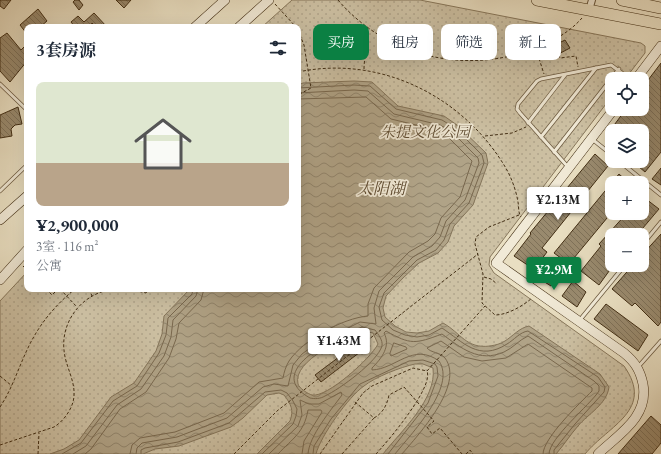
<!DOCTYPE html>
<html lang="zh">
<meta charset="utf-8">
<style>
body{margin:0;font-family:"EB Garamond","Noto Serif SC",serif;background:#f2f2f3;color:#1f2937;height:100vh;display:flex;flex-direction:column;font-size:15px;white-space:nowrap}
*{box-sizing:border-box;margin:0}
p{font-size:13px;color:#747a83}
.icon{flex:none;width:22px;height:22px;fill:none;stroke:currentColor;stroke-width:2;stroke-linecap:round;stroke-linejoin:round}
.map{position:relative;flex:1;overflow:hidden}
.details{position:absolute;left:24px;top:24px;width:277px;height:268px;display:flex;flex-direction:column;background:#fff;border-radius:8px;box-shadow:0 4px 16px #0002}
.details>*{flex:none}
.top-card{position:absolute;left:313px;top:24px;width:288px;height:36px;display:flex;gap:8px}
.fabs{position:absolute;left:605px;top:72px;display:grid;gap:8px}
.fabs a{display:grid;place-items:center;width:44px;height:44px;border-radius:8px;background:#fff;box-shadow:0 4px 16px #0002;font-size:20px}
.price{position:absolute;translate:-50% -34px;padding:0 9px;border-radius:4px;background:#fff;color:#222;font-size:13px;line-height:26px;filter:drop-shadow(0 1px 2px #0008)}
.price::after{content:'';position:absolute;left:50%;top:24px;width:12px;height:9px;margin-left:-6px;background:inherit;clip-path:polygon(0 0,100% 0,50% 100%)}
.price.on{background:#0b8043;color:#fff}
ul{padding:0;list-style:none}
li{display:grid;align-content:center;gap:8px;height:212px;padding:0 12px}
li+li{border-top:1px solid #e0e1e3}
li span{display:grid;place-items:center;height:124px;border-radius:8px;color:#555}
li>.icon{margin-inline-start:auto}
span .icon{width:72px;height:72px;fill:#fffc;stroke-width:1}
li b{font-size:17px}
h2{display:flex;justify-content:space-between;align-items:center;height:48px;padding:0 12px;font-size:17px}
.pill{padding:0 14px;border-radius:8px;background:#fff;box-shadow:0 4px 16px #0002;font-size:14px;line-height:36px}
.pill.on{background:#0b8043;color:#fff}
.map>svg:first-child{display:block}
.park{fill:url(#park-dots);stroke:#88785c}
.water{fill:url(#water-waves);stroke:#847459;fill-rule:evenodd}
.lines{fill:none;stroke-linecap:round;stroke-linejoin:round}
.shore{stroke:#79684e;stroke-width:1}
.building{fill:url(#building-back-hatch);stroke:#422e14}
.lane-casing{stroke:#6c5a40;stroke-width:4.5}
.street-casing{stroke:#6c5a40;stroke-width:8}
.secondary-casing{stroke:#422e14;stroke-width:10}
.highway-casing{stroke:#422e14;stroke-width:12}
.path{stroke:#422e14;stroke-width:1;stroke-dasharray:3 2;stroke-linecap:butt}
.lane{stroke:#f1ead7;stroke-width:3}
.street{stroke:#f1ead7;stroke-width:6}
.secondary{stroke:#f1ead7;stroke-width:9}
.highway{stroke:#e9dfc2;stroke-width:11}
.labels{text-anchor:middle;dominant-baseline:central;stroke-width:3.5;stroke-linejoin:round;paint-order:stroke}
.park-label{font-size:15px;font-style:italic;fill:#5e4b31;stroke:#f1ead7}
.water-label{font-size:16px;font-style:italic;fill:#5e4b31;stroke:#f1ead7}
</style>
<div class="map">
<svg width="661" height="454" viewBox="0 0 661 454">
<defs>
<pattern id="park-dots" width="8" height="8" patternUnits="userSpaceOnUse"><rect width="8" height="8" fill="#cdc1a4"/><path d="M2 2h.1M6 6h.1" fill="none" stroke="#b1a68c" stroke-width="1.8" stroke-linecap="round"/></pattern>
<pattern id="water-waves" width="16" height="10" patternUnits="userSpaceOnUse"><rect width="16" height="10" fill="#b0a387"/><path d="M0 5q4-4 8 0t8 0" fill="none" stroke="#91856d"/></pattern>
<pattern id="building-back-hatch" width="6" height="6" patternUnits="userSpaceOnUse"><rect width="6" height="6" fill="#998a6e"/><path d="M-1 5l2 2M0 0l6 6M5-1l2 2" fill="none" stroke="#7e7159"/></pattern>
</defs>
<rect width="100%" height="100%" fill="#e9dfc2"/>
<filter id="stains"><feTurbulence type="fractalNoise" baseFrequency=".005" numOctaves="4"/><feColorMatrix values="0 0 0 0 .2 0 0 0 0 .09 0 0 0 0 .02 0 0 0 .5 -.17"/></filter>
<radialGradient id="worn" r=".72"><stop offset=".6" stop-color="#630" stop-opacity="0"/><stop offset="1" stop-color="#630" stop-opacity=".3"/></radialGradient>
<path class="park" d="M292 0H420L641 43 645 46V53L625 79H612V96L490 257 489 265 494 273 624 366C655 410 609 425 585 454H0V301L27 272V289H298V27H262Z"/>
<path class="water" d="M354 81 372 82 398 106 444 116 457 125 486 153 488 163 473 205 454 226 448 242 438 253 419 263 403 278 386 296 383 308 385 317 395 326 406 332 417 333 429 331 443 323C461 333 466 349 490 346 496 345 500 344 505 341 513 336 519 328 529 326L600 374 609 387C607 404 588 414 578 426 570 435 564 445 556 454H383C401 431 437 399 433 368L423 364H415C401 367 375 377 364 386 349 396 320 437 316 454H257L290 421C294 410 291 404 284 395L279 393 267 395 243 418 231 427 179 446 155 449 143 454H50L64 449 79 440 111 397 134 383 156 351 162 334 164 316 190 289H298V85L303 83ZM363 331 373 333 378 344C371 358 327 398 312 395 308 394 299 388 298 384 292 360 347 337 363 331Z"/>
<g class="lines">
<g class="shore">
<path d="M298 88 354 85 370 86 396 109 442 120 455 128 482 155 484 163 469 203 450 224 444 240 436 250 417 260 384 293 379 307 382 320 393 330 405 335 417 337 429 335 442 328C463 342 479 362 507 344 514 340 520 332 528 331L598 377 605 387 604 392 575 424 554 450V454"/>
<path d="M362 327 375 330C378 334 383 340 382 346 377 362 340 389 325 396 320 399 315 399 310 398 261 371 338 336 362 327Z"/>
<polygon points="394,343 406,347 407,349 391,356 390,354"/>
<polyline points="62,454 81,443 113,401 137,386 159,353 166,335 168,318 192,294 193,289"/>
<polyline points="73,454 86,446 117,405 141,389 164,356 171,337 173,320 196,296 198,289"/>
<polyline points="85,454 91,449 120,409 146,392 169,358 176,339 179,323 201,300 204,289"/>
<path d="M130 454 132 445 140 438 175 432 224 413 259 382 283 378C284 372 286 366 289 361 303 340 343 318 368 316V304L374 288 409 252 428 241 435 234 441 218 460 197 472 161 448 137 437 130 391 119 366 97 298 99"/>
<polyline points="136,454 137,448 142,443 177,437 227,418 263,387 274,384 288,386 293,365 302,354 314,345 360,322 376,324 374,308 379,291 413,257 432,246 440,237 446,221 465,200 479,163 478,158 452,132 440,125 394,114 368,91 354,90 298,93"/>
<polyline points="141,454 141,450 145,448 178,442 229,423 265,392 281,390 287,393 293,401 297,409 296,416 293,424 262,454"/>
<path d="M269 454 298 426 302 415 300 400 309 404H319L341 392 342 395C331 410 309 436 308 454"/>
<path d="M278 454C293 438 304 433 308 410H321L322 412 304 441 302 454"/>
<polyline points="313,454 314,446 331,419 360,384 409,361 423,360 435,364 437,367 438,376 428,403 388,454"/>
<path d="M395 454C410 435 457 387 439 361 413 342 396 369 372 370V368C382 358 391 346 384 333L386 331C411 345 415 344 442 334 461 348 479 363 504 352 513 348 519 340 528 336L594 381 599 386V391C590 405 549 438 549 454"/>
<path d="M402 454C418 435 465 385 445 358 440 352 431 353 427 348L441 341 464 357 482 361 506 358 528 344 592 388V391C580 403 543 438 543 454"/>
</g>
</g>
<g class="building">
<polygon points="0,0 11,0 4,9 0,6"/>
<polygon points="75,0 79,0 83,5 79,10 73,2"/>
<polygon points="116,0 131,0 124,8"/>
<polygon points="38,9 47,21 40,27 27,27 27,34 20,25"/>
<polygon points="94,13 107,27 96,27 92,23 89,27 77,27 77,25 75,27 71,22 78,16 84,22"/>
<polygon points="7,33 21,50 27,44 27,61 10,82 0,71 0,38"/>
<polygon points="565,40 570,48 549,59 545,50"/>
<polygon points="661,63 661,152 645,172 632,161 642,161 642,139 648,131 612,131 612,140 606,136 626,109 642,109 642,88"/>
<polygon points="18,107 22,124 15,125 11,129 12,136 0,138 0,115"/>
<polygon points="595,154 608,166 542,248 547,252 541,260 561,275 551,286 535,276 538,272 514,256 531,234 530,233"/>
<polygon points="661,168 661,185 652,179"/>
<polygon points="619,174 629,183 612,183 612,212 569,264 554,253"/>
<polygon points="642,196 659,209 637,235 612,235 612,267 599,285 581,271 601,246 599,244 627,213 642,213"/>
<polygon points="661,234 661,322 658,326 635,303 632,306 612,289 633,265 642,265 642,255"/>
<polygon points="573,281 586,292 577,307 562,296"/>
<polygon points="606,304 648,335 638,351 594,319"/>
<polygon points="359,342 364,349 321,382 315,375"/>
<polygon points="651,416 661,425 661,443 652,454 618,454"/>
</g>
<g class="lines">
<defs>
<g id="lane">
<polyline points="0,84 27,110"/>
<polyline points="528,123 565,75"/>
<polyline points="541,137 596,68"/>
<polyline points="592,139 612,155"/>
<polyline points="554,152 619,69"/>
<polyline points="619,161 661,195"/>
<polyline points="568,167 520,113 517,109 518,104 537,81 541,79 611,65 630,79"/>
<polyline points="0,191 27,165"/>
<polyline points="642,245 661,222"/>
<polyline points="579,321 625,265"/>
<polyline points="638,367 661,341"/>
</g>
<polyline id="street" points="589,10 592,0"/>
<g id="secondary">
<polyline points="195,27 225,0"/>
<polyline points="239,27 269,0"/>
<polyline points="636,79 661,46"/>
<polyline points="0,220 27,196"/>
<polyline points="0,280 27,250"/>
<path d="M598 454C619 434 649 417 643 384 640 370 635 362 624 353L496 263 614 109"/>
</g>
<g id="highway">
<polyline points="537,0 661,24"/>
<polyline points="622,0 661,8"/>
</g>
</defs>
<use href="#lane" class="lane-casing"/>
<use href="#street" class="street-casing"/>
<use href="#secondary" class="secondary-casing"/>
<use href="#highway" class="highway-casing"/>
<g class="path">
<path d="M338 0C385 55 460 74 528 51 548 44 568 34 582 18"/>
<polyline points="275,4 296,27"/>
<polyline points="298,30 304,45 311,88 298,95"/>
<polyline points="551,42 560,58 576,56 578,67"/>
<polyline points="536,49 544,74"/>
<path d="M364 69C364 54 370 42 367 27"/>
<path d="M298 72C379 55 461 95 504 165 511 176 516 190 518 202 519 207 518 213 521 217"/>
<polyline points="485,136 512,133 526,127"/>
<path d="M519 215 489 227 476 237 475 244 483 274 482 303 495 315C507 315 523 306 532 298"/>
<polyline points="23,266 27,270"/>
<polyline points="484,277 491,279 497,284"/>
<polyline points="46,289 52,295 58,289"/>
<polyline points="60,289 77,307"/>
<polyline points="89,289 92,296"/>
<polyline points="427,371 485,306"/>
<polyline points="0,376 12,386"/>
<path d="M0 407C12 389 18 369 27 350 38 326 54 306 75 289"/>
<path d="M374 418C383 413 387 405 389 395L404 387 434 421 427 427 432 434 440 428 462 454"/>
<path d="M0 445 54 427C64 421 74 407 74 395 75 380 65 365 64 350 61 322 81 295 109 290 121 288 134 290 146 293L148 289"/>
<polyline points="38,454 39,433"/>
<polyline points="234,454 277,411 478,254"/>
<polyline points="320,454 363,393 372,386 413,368 427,371"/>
<polyline points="342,454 374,418 355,402"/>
<path d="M376 454C388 441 434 387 427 371"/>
<polyline points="466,454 470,450 473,454"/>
</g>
<use href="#lane" class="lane"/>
<use href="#street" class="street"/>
<use href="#secondary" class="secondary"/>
<use href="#highway" class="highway"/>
</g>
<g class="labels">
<g class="park-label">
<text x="425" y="131">朱提文化公园</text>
</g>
<g class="water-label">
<text x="381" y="188">太阳湖</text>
</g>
</g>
<rect width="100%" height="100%" filter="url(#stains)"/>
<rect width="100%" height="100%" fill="url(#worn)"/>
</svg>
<div class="fabs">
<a><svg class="icon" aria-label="locate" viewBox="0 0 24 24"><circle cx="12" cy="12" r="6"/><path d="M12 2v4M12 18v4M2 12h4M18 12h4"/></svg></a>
<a><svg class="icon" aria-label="layers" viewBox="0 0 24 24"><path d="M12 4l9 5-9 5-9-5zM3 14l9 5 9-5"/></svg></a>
<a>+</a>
<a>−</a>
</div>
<b class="price" style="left:558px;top:221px">¥2.13M</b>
<b class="price on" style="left:554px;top:291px">¥2.9M</b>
<b class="price" style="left:339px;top:362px">¥1.43M</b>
<div class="top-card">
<a class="pill on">买房</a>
<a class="pill">租房</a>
<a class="pill">筛选</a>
<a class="pill">新上</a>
</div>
<section class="details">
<h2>3套房源<svg class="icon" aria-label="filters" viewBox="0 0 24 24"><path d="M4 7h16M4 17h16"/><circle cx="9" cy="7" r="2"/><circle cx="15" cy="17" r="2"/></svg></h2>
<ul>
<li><span style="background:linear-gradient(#dfe7d0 65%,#b9a48a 0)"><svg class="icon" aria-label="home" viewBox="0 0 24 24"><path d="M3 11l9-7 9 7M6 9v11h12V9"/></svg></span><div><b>¥2,900,000</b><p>3室 · 116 m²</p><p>公寓</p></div></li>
</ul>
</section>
</div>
